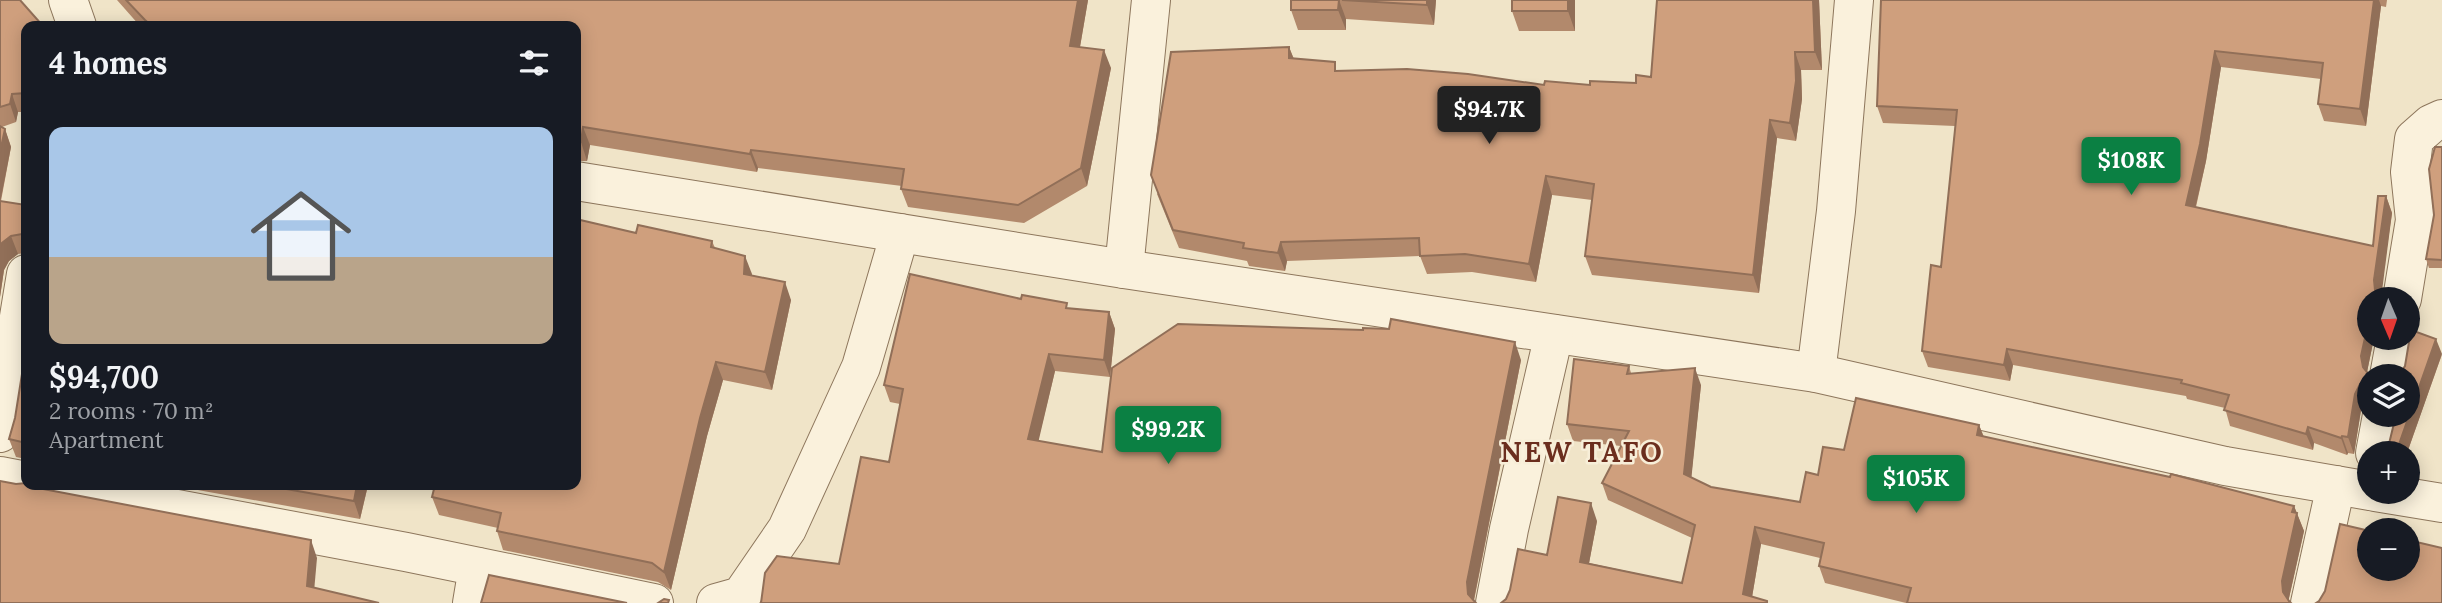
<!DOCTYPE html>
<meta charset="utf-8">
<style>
body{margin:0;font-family:Lora,serif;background:#20242c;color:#f1f3f6;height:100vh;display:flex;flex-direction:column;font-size:26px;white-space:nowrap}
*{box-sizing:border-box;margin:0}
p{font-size:23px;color:#9ea1a6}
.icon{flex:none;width:38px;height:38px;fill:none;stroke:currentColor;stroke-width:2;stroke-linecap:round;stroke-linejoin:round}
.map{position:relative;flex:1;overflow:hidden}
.details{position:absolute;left:21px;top:21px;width:560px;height:469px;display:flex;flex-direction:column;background:#171b24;border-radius:14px;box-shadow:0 4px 18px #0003}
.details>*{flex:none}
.needle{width:46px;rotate:178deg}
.buttons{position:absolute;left:2357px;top:287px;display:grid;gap:14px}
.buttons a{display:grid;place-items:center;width:63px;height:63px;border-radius:50%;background:#171b24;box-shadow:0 4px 18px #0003;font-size:35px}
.price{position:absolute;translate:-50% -60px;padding:0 16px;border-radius:7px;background:#0b8043;color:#fff;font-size:23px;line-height:46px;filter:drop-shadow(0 2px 4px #0008)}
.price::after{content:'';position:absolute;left:50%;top:42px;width:21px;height:16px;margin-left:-10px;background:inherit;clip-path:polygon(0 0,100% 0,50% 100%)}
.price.selected{background:#222;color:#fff}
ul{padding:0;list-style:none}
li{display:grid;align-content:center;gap:14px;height:371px;padding:0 28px}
li span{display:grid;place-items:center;height:217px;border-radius:14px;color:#555}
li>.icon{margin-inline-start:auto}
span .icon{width:126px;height:126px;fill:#fffc;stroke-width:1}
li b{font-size:30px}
h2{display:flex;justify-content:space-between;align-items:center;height:84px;padding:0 28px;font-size:30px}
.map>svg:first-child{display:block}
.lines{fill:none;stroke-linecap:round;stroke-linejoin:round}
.street-casing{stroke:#8d765c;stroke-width:40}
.street{stroke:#faf1dc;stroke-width:38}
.wall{fill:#b2896c}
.shaded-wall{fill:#916f58}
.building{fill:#cf9f7d;stroke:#916f58;stroke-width:2}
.labels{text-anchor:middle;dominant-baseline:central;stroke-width:5;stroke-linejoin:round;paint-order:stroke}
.district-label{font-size:28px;font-weight:bold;letter-spacing:2px;fill:#6b2e1e;stroke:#f7eed8}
</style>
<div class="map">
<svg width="2442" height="603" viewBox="0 0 2442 603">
<rect width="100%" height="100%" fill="#f0e4c8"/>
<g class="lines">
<defs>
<g id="street">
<polyline points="68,0 77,26"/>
<polyline points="576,181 1124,269 1816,373 2225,466 2370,491"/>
<polyline points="1124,269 1151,0"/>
<polyline points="2402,299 2415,220 2410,172 2414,139 2431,124 2442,119"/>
<polyline points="1816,373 1836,211 1854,0"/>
<polyline points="2389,376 2396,338"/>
<polyline points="0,433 26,274"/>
<polyline points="2375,453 2382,415"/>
<polyline points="0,476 26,481"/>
<polyline points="49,485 406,552 654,603"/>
<polyline points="2375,492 2442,503"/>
<polyline points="472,603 478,567"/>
<polyline points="716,603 741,596 787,529 861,367 900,233"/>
<polyline points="1495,603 1509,529 1554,334"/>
<polyline points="2310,603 2336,485"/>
</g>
</defs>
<use href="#street" class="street-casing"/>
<use href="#street" class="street"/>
</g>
<g class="wall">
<polygon points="0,0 26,26 26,112 18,112 16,122 2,127 5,129 11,147 1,201 26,205 26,253 18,254 9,261 4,270 0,297"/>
<polygon points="117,0 1088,0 1080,47 1111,68 1087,186 1024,223 908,207 901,189 902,186 758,168 757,172 590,145 587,161 576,161 576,26 140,26"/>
<polygon points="1291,0 1436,0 1434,25 1346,19 1346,30 1298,30 1291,10"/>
<polygon points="1575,0 1575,31 1519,31 1512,11"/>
<polygon points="1657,0 1819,0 1822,70 1801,70 1802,99 1796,141 1777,138 1759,293 1592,275 1585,256 1592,200 1552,195 1536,282 1472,272 1427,274 1420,256 1287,261 1285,271 1249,266 1247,261 1179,248 1157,194 1289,47 1294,59 1338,71 1544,85 1636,83 1651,77"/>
<polygon points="1881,0 2387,0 2386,7 2381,6 2366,126 2324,121 2318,104 2321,79 2221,67 2206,161 2196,207 2373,246 2386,196 2392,213 2380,296 2370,338 2374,338 2367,372 2370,376 2370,398 2366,400 2361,410 2354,454 2348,453 2347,455 2314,443 2313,450 2230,426 2225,408 2187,399 2186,396 2013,365 2010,381 1928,367 1922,351 1941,267 1955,126 1883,123 1877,106"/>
<polygon points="2442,147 2442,268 2429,268 2426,259 2434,215"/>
<polygon points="576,191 580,204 578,220 636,233 712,241 715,248 752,275 791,300 772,390 723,380 707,436 671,590 658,582 503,550 497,531 498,528 439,515 432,497"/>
<polygon points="1021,299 1068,308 1109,312 1115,329 1110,377 1055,371 1038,441 1102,452 1521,360 1474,601 839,564 889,462 900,404 890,402 884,385"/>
<polygon points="26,349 26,459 16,457 9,439 15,418"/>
<polygon points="2442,354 2407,453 2390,453 2388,448"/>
<polygon points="1629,366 1631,373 1701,385 1691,478 1711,487 1800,502 1818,475 1844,450 1979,425 1984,437 2294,506 2304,531 2289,598 2289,602 2291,603 1906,603 1825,583 1819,566 1820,558 1761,544 1752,597 1506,599 1547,555 1597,521 1589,563 1682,583 1692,538 1608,500 1602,483 1621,446 1573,441 1567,424"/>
<polygon points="170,485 368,485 360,519"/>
</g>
<g class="shaded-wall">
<polygon points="1078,0 1088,0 1077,64 1070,46"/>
<polygon points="1339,0 1346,19 1346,30 1338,10"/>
<polygon points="1427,0 1436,0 1434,25 1427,5"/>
<polygon points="1568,0 1575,0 1575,31 1568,11"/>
<polygon points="1813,0 1819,0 1822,70 1815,52"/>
<polygon points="2374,0 2379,0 2381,6 2366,126 2360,109"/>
<polygon points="1289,47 1296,65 1289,58"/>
<polygon points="1104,50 1111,68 1087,186 1081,168"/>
<polygon points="2215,51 2221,67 2206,161 2192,222 2186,205"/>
<polygon points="1795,52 1801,70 1802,99 1796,141 1790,123"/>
<polygon points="12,94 18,112 16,122 10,104"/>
<polygon points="1770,120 1777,138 1759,293 1753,275"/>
<polygon points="583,127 590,145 587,161 581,142"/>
<polygon points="5,129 11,147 0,203 0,152"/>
<polygon points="751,150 758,168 757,172 750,154"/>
<polygon points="1546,176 1552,195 1536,282 1529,264"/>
<polygon points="576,191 580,204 576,231"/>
<polygon points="2386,196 2392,213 2381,299 2375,290 2374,280"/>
<polygon points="11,236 18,254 9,261 4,270 0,297 0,247 2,243"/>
<polygon points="1281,242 1287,261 1285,271 1278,253"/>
<polygon points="745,256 752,274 751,292 744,274"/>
<polygon points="785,282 791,300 772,390 765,372"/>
<polygon points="1109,312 1115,329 1110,377 1104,360"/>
<polygon points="2370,315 2370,338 2374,338 2367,372 2368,379 2363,367 2361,356"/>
<polygon points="2436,339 2442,354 2407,453 2399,453 2397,450"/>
<polygon points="1515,342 1521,360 1474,599 1474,603 1468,594 1467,582"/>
<polygon points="2007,349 2013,365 2010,381 2004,365"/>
<polygon points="1049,354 1055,371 1035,456 1028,439"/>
<polygon points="716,362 723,380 707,436 671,590 664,572 700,418"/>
<polygon points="1695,368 1701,385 1690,491 1684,474"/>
<polygon points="2360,384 2366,400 2361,410 2354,454 2348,437 2355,394"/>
<polygon points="1979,425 1986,443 1977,435"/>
<polygon points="2308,427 2314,443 2313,450 2306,434"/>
<polygon points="2342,436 2348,453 2347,455 2341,438"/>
<polygon points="357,485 368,485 360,519 354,501"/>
<polygon points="1591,503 1597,521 1586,579 1580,562"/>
<polygon points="2294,506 2304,531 2289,598 2289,603 2283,592 2282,581"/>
<polygon points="1755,527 1761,544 1751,603 1743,594"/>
<polygon points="311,540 317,558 313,603 307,586"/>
</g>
<g class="building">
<polygon points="0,0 20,0 43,26 26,26 26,93 12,94 10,104 0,107"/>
<polygon points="126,0 1078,0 1070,46 1104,50 1081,168 1018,205 901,189 904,169 751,150 750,154 583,127 581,142 576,142 576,26 152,26 145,20"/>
<polygon points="1291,0 1339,0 1338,10 1291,10"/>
<polygon points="1342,0 1427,0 1427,5"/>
<rect x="1512" y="0" width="56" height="11"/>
<polygon points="1657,0 1813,0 1815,52 1795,52 1796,81 1790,123 1770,120 1753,275 1585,256 1594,184 1546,176 1529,264 1465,254 1420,256 1419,238 1281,242 1278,253 1243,248 1244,243 1173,230 1151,175 1171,52 1289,47 1289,58 1335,62 1335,71 1407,69 1468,74 1544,85 1545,81 1590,85 1590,81 1636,83 1636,75 1651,77"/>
<polygon points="1881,0 2374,0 2360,109 2318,104 2323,63 2215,51 2200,144 2186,205 2373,246 2378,196 2386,196 2374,280 2375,290 2381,299 2370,299 2370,315 2361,356 2363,367 2370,376 2370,379 2360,384 2355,394 2348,437 2342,436 2341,438 2308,427 2306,434 2224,410 2229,395 2181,383 2182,380 2007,349 2004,365 1922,351 1931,265 1941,267 1957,110 1877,106"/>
<polygon points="0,126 5,129 0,152"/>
<polygon points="2435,147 2442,147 2442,260 2426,259 2434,215 2429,169"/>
<polygon points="0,201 26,205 26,236 22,234 11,236 2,243 0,247"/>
<polygon points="576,219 636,233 638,225 712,241 711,247 745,256 744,274 785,282 765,372 716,362 700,418 664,572 652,563 497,531 501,513 432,497 435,485 576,485"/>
<polygon points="910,274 1021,299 1022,295 1067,303 1066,308 1109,312 1104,360 1049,354 1028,439 1102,452 1112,368 1178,324 1363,330 1363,328 1389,329 1391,319 1515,342 1467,582 1468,594 1476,603 761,603 765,573 777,556 839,564 861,457 889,462 903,389 884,385"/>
<polygon points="2411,330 2436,339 2397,450 2388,448 2396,415 2408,415 2408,376 2398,376 2405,366"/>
<polygon points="26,349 26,443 9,439 15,418"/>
<polygon points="1574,359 1629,366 1627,374 1695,368 1684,474 1711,487 1800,502 1806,472 1818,475 1823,447 1844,450 1856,398 1979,425 1977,435 2170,477 2171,474 2294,506 2292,512 2297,513 2282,581 2283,592 2289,601 2291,603 1907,603 1911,588 1819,566 1824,543 1755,527 1743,594 1767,601 1767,603 1501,603 1506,599 1510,590 1518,549 1547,555 1558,497 1591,503 1580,562 1682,583 1695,525 1602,483 1629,431 1567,424"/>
<polygon points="0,481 16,484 26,483 26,485 31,485 38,488 311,540 307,586 379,603 0,603"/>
<polygon points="264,485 357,485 354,501"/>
<polygon points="2340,524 2370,531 2370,569 2408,569 2408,540 2442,548 2442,603 2316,603 2319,601 2325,591"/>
<polygon points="489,575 627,603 481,603"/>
<polygon points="664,599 669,600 668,603 658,603"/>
</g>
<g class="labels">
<g class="district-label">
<text x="1582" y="452">NEW TAFO</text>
</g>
</g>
</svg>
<div class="buttons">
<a><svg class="needle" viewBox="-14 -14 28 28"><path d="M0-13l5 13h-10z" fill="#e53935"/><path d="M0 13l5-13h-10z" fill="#9ea1a6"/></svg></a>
<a><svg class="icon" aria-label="layers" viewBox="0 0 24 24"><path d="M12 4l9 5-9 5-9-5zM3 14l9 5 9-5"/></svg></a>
<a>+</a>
<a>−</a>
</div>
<b class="price selected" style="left:1489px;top:146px">$94.7K</b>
<b class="price" style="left:2131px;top:197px">$108K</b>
<b class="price" style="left:1168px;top:466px">$99.2K</b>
<b class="price" style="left:1916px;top:515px">$105K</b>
<section class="details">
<h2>4 homes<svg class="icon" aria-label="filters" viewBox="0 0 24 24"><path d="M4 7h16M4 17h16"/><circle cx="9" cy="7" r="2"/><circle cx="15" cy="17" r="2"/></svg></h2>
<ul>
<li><span style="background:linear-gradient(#a9c7e8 60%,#b9a48a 0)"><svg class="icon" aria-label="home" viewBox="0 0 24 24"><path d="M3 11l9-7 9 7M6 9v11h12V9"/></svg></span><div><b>$94,700</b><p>2 rooms · 70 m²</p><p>Apartment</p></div></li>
</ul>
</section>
</div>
